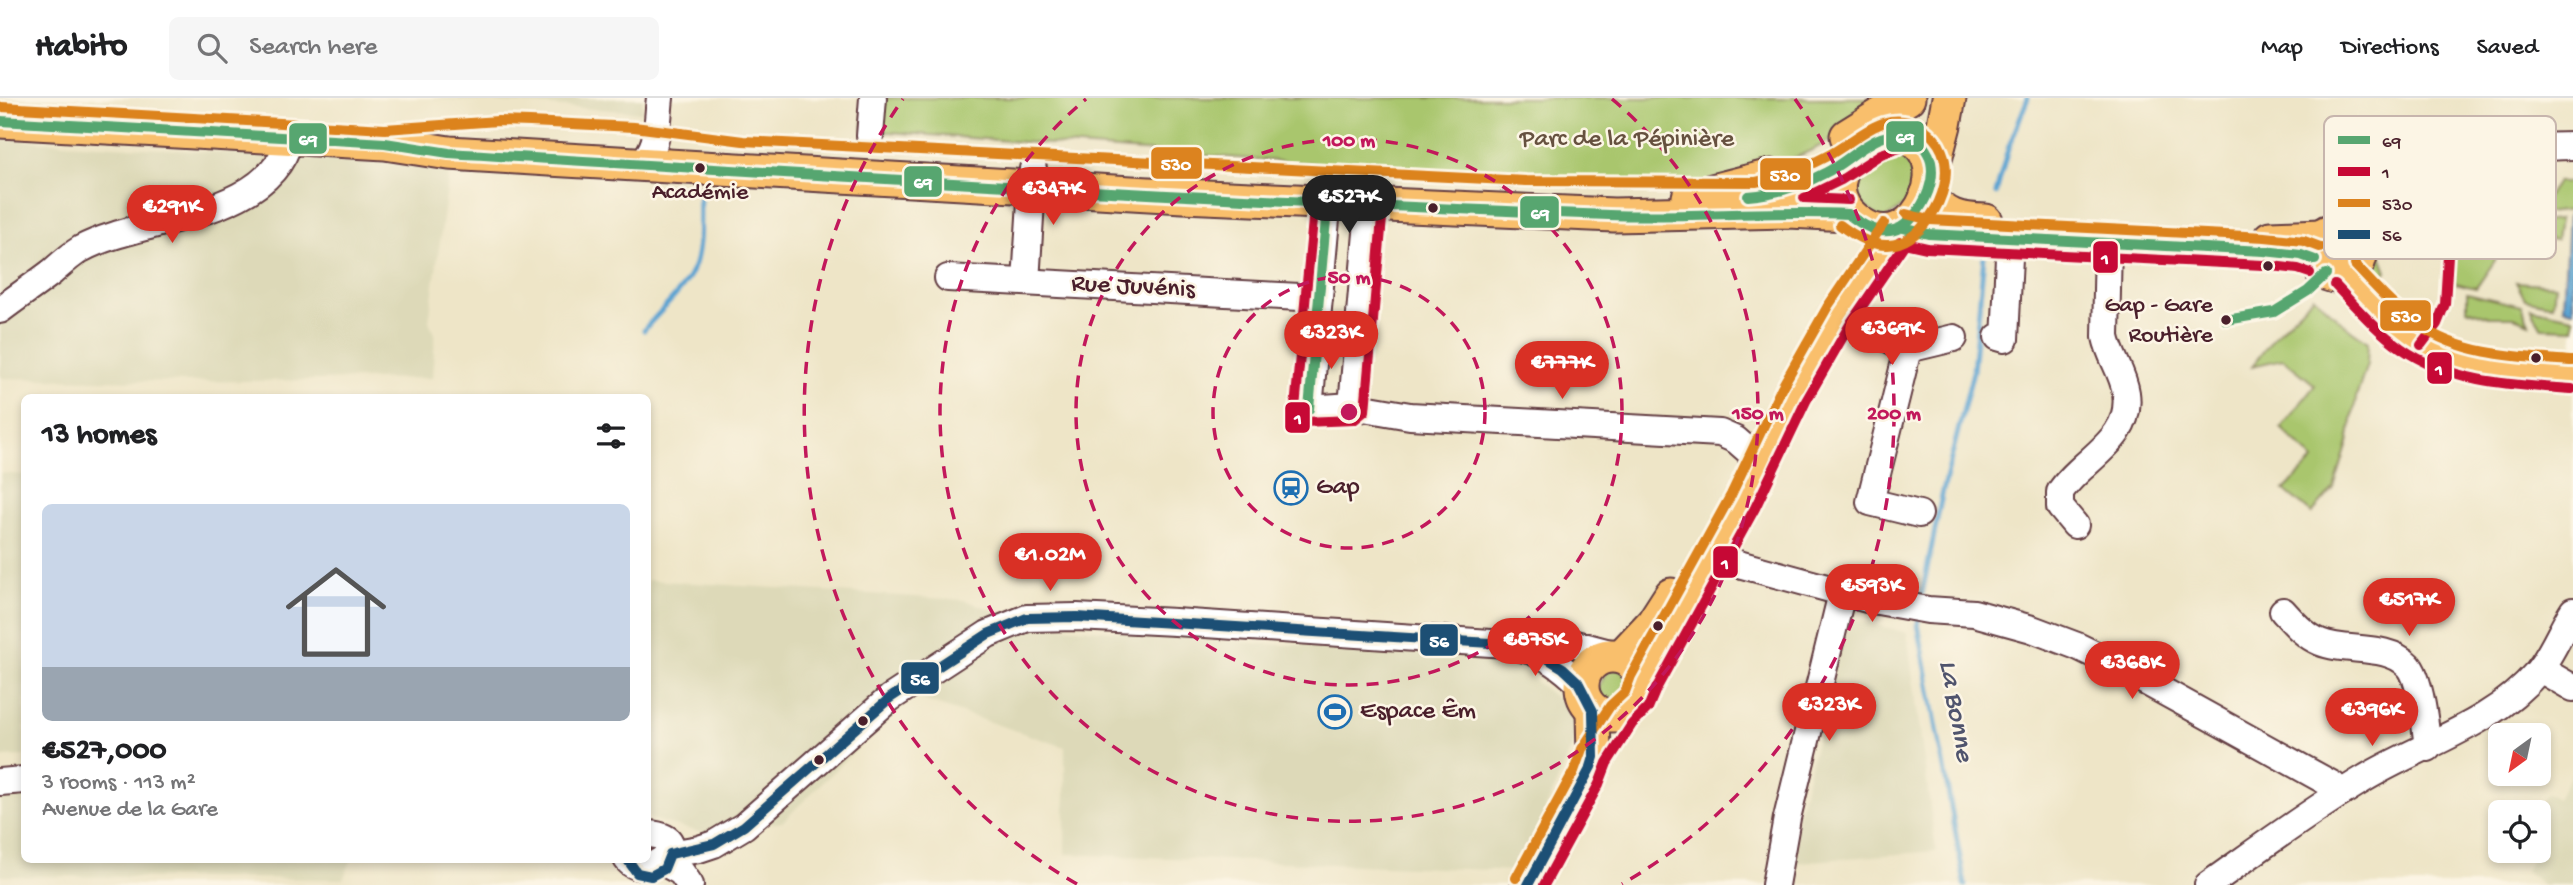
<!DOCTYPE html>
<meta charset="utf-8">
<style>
body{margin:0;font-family:"Gochi Hand",sans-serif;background:#f6f6f6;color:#202124;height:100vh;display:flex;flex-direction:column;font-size:26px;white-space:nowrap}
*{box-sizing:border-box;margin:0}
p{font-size:23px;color:#757577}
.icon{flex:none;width:38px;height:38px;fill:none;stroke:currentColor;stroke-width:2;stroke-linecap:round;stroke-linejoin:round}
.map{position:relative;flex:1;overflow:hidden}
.sheet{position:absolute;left:21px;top:296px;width:630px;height:469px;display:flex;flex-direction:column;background:#fff;border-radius:10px;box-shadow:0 4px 10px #0003}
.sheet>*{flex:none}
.needle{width:46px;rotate:213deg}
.buttons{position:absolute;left:2488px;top:625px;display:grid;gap:14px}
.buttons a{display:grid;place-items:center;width:63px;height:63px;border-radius:10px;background:#fff;box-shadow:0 4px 10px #0003;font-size:35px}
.price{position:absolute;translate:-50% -60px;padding:0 16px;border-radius:24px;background:#d93025;color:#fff;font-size:23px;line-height:46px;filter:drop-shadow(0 2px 4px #0008)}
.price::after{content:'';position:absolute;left:50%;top:42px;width:21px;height:16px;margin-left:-10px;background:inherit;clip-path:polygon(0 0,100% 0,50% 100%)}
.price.selected{background:#222;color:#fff}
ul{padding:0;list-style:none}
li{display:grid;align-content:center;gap:14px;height:371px;padding:0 21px}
li span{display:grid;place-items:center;height:217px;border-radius:10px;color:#555}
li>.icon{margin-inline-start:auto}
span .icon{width:126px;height:126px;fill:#fffc;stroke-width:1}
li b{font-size:30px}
h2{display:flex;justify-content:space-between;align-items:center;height:84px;padding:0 21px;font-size:30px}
header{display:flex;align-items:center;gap:42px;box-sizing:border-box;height:98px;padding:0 35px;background:#fff;border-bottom:2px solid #e0e0e0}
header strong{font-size:33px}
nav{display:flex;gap:38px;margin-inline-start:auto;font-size:24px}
.search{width:490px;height:63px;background:#f6f6f6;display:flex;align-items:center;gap:18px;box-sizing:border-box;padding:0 24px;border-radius:10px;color:#757577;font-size:26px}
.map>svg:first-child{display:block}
.built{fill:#ddd9b8}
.green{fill:#a9c66d;stroke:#7a724c;stroke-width:2}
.water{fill:#5aa3d1;stroke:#52617e;stroke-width:2}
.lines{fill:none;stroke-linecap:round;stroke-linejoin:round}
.stream{stroke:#5aa3d1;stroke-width:5}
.minor-casing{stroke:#633d42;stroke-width:30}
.major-casing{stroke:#633d42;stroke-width:37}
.minor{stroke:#fff;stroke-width:26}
.major{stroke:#f9bf6c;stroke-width:33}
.bus-1-casing{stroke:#fcf5e5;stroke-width:16}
.bus-2-casing{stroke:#fcf5e5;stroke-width:16}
.bus-3-casing{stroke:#fcf5e5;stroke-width:16}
.bus-4-casing{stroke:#fcf5e5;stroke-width:16}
.bus-1{stroke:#57a670;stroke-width:10}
.bus-2{stroke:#c60835;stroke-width:10}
.bus-3{stroke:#dc831f;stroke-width:10}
.bus-4{stroke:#1d4f74;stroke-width:10}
.ring{fill:none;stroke:#c2185b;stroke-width:3.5;stroke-dasharray:12 9}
.bus-dot{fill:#4a1f2b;stroke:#fcf5e5;stroke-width:2.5}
.labels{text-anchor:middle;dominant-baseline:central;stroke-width:5;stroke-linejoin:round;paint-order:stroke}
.bus-label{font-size:24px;fill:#4a1f2b;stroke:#fcf5e5}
.park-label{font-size:26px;fill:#66513f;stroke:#fcf5e5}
.street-label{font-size:26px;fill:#4a1f2b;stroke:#fcf5e5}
.poi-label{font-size:26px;fill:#4a1f2b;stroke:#fcf5e5;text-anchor:start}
.water-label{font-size:28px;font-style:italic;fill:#50546d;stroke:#fcf5e5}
.key{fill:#fcf5e5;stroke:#c7b5ad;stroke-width:2}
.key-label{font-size:19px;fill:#4a1f2b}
.centre{fill:#c2185b;stroke:#fcf5e5;stroke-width:3.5}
.ring-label{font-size:21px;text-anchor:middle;font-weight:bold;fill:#c2185b;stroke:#fcf5e5;stroke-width:5;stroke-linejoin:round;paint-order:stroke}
.line-badge{stroke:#fcf5e5;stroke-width:2.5}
.badge-label{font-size:19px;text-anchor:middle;font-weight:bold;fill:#fff}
</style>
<header>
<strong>Habito</strong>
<div class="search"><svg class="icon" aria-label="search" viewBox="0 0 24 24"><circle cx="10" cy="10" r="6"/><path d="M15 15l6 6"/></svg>Search here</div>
<nav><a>Map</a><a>Directions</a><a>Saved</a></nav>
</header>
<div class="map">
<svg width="2573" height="787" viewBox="0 0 2573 787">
<rect width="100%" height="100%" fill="#fcf5e5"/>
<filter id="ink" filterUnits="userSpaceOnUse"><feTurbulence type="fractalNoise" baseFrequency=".0143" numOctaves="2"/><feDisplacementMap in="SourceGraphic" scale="14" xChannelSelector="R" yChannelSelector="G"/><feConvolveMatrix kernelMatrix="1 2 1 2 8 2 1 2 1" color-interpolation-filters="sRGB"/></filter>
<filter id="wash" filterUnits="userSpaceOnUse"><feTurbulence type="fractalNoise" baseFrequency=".00686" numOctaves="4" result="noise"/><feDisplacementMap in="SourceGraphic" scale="28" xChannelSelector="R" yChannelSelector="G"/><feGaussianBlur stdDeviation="1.57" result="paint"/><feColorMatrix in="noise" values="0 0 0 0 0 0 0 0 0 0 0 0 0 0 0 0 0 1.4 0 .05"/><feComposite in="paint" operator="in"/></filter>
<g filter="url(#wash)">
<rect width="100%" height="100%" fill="#eee5c7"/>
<g class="built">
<polygon points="426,0 642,0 642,14"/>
<polygon points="0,41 450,69 429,223 435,238 432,280 188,284 0,280"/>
<polygon points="0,375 24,377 24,658 0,659"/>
<polygon points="648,482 963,502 1040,527 1280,547 1395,546 1497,552 1583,622 1520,773 1065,756 1065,649 911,598 782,724 707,736 648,720"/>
<polygon points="1846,519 1907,535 1936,753 1787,765"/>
<polygon points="2573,673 2573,787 2543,787 2525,773 2537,753 2539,752 2544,740 2539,737 2539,714 2536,714 2546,695 2557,701"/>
<polygon points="24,691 24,761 352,761 343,781 0,778 0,693"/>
</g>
<g class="green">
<polygon points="863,0 1902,0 1818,49 1753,80 1694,86 1599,87 863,32"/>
<polygon points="1888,48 1919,59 1912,103 1882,122 1853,99 1858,65"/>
<polygon points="2557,84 2573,84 2573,112 2535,116"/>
<path d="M2377 113 2392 127 2381 157 2387 173 2370 190 2363 178C2379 153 2377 149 2361 125Z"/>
<polygon points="2559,122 2556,142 2519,139 2530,125"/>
<polygon points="2478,130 2496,161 2476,190 2454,185 2456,132"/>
<polygon points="2516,184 2555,187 2553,207 2525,201"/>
<polygon points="2467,195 2521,208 2529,225 2514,219 2489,219 2467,211"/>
<polygon points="2314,198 2347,229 2368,244 2367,266 2356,300 2348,345 2334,390 2312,415 2284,392 2314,362 2281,330 2315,287 2283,261 2252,268 2279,233"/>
<polygon points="2531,210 2573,219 2573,231 2542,230"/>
<polygon points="1615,570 1623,573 1628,582 1620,598 1611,605 1600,600 1598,590 1608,572"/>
</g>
<polygon class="water" points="2568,117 2573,117 2573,212 2563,210"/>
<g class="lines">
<g class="stream">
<polyline points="1996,95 2008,51 2028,0"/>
<path d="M644 232C660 212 687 191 695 166 702 142 699 114 700 89"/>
<polyline points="1921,501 1942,397 1973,273 1984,158"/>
<polyline points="1919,518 1918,526 1965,787"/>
</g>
</g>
</g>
<g filter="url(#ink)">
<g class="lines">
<defs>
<g id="minor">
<polyline points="870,38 873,0"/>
<path d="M638 66C660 54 657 23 660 0"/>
<polyline points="1329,88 1309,311 1352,308 1410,318 1720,335 1736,342 1752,356 1753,385"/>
<path d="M2343 132C2365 112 2389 91 2415 76 2459 52 2524 49 2573 48"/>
<polyline points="948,180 1319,200"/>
<polyline points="1026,184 1033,71"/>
<path d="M0 212C17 199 35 187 52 174 61 166 71 157 81 151 141 118 269 122 290 40"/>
<polyline points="1840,216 1908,251 1954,240"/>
<polyline points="1998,239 2005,241 2010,139"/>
<polyline points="1908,251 1870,404 1919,416"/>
<polyline points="1352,308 1371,89"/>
<path d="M2075 427 2060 409V394C2082 360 2133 343 2126 295 2123 274 2110 259 2106 239L2108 145"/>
<polyline points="1713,459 1867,501 1928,512 1974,515 2032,531 2077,548 2114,566 2333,687 2340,696"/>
<path d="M2283 513C2294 525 2305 538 2320 544 2346 555 2386 545 2408 567 2420 578 2426 632 2428 650"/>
<path d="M1521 550C1546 556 1564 570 1581 587"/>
<polyline points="2540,571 2573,590"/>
<polyline points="0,684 24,682"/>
<polyline points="670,756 699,751 714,746 744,728 890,600 988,536 1027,520 1077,519 1175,524 1506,546 1568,544 1614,556"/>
<path d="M627 761C645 787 702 739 648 736"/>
<polyline points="668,767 681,774 690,787"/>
<polyline points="1775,787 1787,720 1842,495"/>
<path d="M2208 787C2259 751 2309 714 2362 682 2421 646 2492 628 2538 573 2552 556 2561 532 2573 513"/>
</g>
<g id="major">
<polyline points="0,23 385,45 449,55 549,61 1183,98 1614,117 1789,113 1848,116"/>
<path d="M1897 36C1966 48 1918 166 1860 125 1812 91 1852 42 1897 36Z"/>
<polyline points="1847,38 1908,0"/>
<polyline points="1932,73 1944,27 1949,0"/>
<path d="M1927 97C1946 119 1957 122 1986 123"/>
<polyline points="1750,98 1789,91 1846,63"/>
<polyline points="1689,99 1771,78"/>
<polyline points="1903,130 1928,136 2264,153 2301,157 2315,162"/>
<circle cx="2337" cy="155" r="23"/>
<polyline points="2270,140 2321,138"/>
<path d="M2345 177C2366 199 2387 223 2412 240 2458 272 2519 273 2573 277"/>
<circle cx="1612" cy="588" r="30"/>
<polyline points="1622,558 1653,525 1671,497"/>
<polyline points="1643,585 1743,403 1794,296 1840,216 1896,133"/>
<polyline points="1528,787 1591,669 1594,659 1593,613"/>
</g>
</defs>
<use href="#minor" class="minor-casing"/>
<use href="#major" class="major-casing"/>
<use href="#minor" class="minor"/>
<use href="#major" class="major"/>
<defs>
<g id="bus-1">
<path d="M0 23 385 45 449 55C835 78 1222 103 1609 117 1689 120 1768 112 1848 116"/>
<path d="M1748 98C1775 96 1801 88 1825 75 1853 62 1882 22 1916 43 1924 47 1929 55 1931 64 1935 83 1926 104 1913 119 1893 143 1869 133 1848 116"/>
<polyline points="1903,130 1928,136 2264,153 2301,157 2315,162"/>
<polyline points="2226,222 2274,214 2308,193 2326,176"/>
<polyline points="1309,311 1329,88"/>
</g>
<g id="bus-2">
<path d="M1357 91C1341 91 1323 85 1315 101L1295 310 1297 319 1303 324 1354 322 1365 313 1382 120"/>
<polyline points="1849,102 1804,100 1841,82 1881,56 1900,50"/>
<polyline points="2352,143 2395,106 2423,88"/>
<polyline points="1900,144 1927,150 2263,167 2298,171 2310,175"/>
<path d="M2335 187C2356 209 2376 232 2401 250 2451 285 2513 287 2572 291"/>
<polyline points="2421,247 2437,226 2445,206 2451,108 2444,89 2426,67"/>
<polyline points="1544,787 1599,686 1607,665 1632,626 1648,610 1656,591 1755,410 1806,303 1852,223 1908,141"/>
</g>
<g id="bus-3">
<path d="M1 9 385 31 498 23 530 24 634 29 743 43 1526 83 1756 84C1782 79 1807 69 1831 56 1860 40 1885 9 1921 29 1930 35 1938 43 1942 53 1951 75 1943 101 1930 119 1904 157 1874 153 1840 127"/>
<polyline points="1906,116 1930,122 2265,139 2304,143 2320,149"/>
<path d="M2355 167C2375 188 2394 210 2418 227 2463 258 2520 259 2573 263"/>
<polyline points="1516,780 1574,673 1582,651 1610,608 1625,594 1631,578 1731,397 1782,289 1828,208 1884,125"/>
</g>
<polyline id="bus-4" points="627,761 637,775 651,778 664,771 670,756 714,746 744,728 890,600 988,536 1027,520 1077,519 1506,546 1545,559 1563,570 1578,584 1593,613 1594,659 1591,669 1528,787"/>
</defs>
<use href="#bus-1" class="bus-1-casing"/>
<use href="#bus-2" class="bus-2-casing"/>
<use href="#bus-3" class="bus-3-casing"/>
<use href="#bus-4" class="bus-4-casing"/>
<use href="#bus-1" class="bus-1"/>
<use href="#bus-2" class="bus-2"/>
<use href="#bus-3" class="bus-3"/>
<use href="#bus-4" class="bus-4"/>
</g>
</g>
<g class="ring">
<circle cx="1349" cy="314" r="136"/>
<circle cx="1349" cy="314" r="273"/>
<path d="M1612 1A409 409 0 1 1 1086 1"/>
<path d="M1077 786A545 545 0 0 1 903 1M1795 1A545 545 0 0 1 1622 786"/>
</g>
<defs>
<symbol id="station-ring" viewBox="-11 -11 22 22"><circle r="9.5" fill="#fcf5e5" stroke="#1f6fb2" stroke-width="1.5"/><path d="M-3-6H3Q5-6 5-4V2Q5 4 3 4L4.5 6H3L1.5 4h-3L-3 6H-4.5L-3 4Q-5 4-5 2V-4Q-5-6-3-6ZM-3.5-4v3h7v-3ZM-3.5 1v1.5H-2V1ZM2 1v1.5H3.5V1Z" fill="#1f6fb2"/></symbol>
<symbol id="stadium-ring" viewBox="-11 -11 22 22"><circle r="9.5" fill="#fcf5e5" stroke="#1f6fb2" stroke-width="1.5"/><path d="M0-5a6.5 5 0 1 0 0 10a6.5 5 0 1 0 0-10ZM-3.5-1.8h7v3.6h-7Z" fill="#1f6fb2"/></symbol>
</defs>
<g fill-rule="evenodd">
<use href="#station-ring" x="1272" y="371" width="38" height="38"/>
<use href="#stadium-ring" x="1316" y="595" width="38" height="38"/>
</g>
<g class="bus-dot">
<circle cx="700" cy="70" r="6"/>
<circle cx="1433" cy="110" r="6"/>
<circle cx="2268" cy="168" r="6"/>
<circle cx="2226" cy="222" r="6"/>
<circle cx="2536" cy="260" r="6"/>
<circle cx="1658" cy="528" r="6"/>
<circle cx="863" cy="623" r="6"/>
<circle cx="819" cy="662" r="6"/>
</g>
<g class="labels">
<g class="bus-label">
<text x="700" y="95">Académie</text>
<text x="2213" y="208" text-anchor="end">Gap - Gare<tspan x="2213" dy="30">Routière</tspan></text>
</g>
<g class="park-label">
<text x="1627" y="42">Parc de la Pépinière</text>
</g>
<g class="street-label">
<text transform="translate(1133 190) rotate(3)">Rue Juvénis</text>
</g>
<g class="poi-label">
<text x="1316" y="390">Gap</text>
<text x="1360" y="614">Espace Êm</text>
</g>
<g class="water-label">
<text transform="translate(1955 613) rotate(80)">La Bonne</text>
</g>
</g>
<rect x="2324" y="18" width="232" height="143" rx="10" class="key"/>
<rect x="2338" y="38" width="32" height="8" fill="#57a670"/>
<rect x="2338" y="69" width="32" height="9" fill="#c60835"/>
<rect x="2338" y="101" width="32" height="8" fill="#dc831f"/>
<rect x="2338" y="132" width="32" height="9" fill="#1d4f74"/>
<g class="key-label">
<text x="2382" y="49">69</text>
<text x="2382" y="80">1</text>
<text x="2382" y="112">530</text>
<text x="2382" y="143">56</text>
</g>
<circle cx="1349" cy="314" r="10" class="centre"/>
<g class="ring-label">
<text x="1349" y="48">100 m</text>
<text x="1349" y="185">50 m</text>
<text x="1758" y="321">150 m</text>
<text x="1894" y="321">200 m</text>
</g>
<g class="line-badge">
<rect x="1885" y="22" width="40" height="33" rx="7" fill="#57a670"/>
<rect x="288" y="24" width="40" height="33" rx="7" fill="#57a670"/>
<rect x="1150" y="48" width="53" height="34" rx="7" fill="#dc831f"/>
<rect x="1759" y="59" width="53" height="34" rx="7" fill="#dc831f"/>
<rect x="903" y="67" width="40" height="33" rx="7" fill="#57a670"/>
<rect x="1519" y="97" width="41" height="34" rx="7" fill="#57a670"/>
<rect x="2092" y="142" width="27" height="34" rx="7" fill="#c60835"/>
<rect x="2379" y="201" width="53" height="33" rx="7" fill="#dc831f"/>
<rect x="2426" y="253" width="27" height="34" rx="7" fill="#c60835"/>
<rect x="1284" y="303" width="27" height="33" rx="7" fill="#c60835"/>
<rect x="1712" y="447" width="27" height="34" rx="7" fill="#c60835"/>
<rect x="1419" y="525" width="40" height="34" rx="7" fill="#1d4f74"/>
<rect x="900" y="563" width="40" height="34" rx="7" fill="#1d4f74"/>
</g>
<g class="badge-label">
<text x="1905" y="45">69</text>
<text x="308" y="47">69</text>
<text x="1176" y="72">530</text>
<text x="1785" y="83">530</text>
<text x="923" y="90">69</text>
<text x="1540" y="121">69</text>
<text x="2105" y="166">1</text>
<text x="2406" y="224">530</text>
<text x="2439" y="277">1</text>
<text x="1298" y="326">1</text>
<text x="1725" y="471">1</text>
<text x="1439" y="549">56</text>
<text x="920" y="587">56</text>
</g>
</svg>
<div class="buttons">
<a><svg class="needle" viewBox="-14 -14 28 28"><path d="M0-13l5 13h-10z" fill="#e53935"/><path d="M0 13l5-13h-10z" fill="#757577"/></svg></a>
<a><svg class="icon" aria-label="locate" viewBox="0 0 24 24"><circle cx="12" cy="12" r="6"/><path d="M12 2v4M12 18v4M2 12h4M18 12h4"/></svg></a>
</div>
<b class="price" style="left:1053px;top:129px">€347K</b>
<b class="price selected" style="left:1349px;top:137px">€527K</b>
<b class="price" style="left:172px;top:147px">€291K</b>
<b class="price" style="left:1892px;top:269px">€369K</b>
<b class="price" style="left:1331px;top:273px">€323K</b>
<b class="price" style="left:1562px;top:303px">€777K</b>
<b class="price" style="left:1050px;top:495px">€1.02M</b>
<b class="price" style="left:1872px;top:526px">€593K</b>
<b class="price" style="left:2409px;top:540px">€517K</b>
<b class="price" style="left:1535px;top:580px">€875K</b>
<b class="price" style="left:2132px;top:603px">€368K</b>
<b class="price" style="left:1829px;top:645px">€323K</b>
<b class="price" style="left:2372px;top:650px">€396K</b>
<section class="sheet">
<h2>13 homes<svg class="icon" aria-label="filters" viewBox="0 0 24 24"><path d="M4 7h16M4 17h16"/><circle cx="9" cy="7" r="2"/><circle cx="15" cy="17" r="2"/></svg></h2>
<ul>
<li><span style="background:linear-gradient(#c9d6e8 75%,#9aa5b1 0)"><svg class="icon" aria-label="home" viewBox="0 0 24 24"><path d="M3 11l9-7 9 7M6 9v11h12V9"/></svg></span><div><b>€527,000</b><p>3 rooms · 113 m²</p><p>Avenue de la Gare</p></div></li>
</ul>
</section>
</div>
